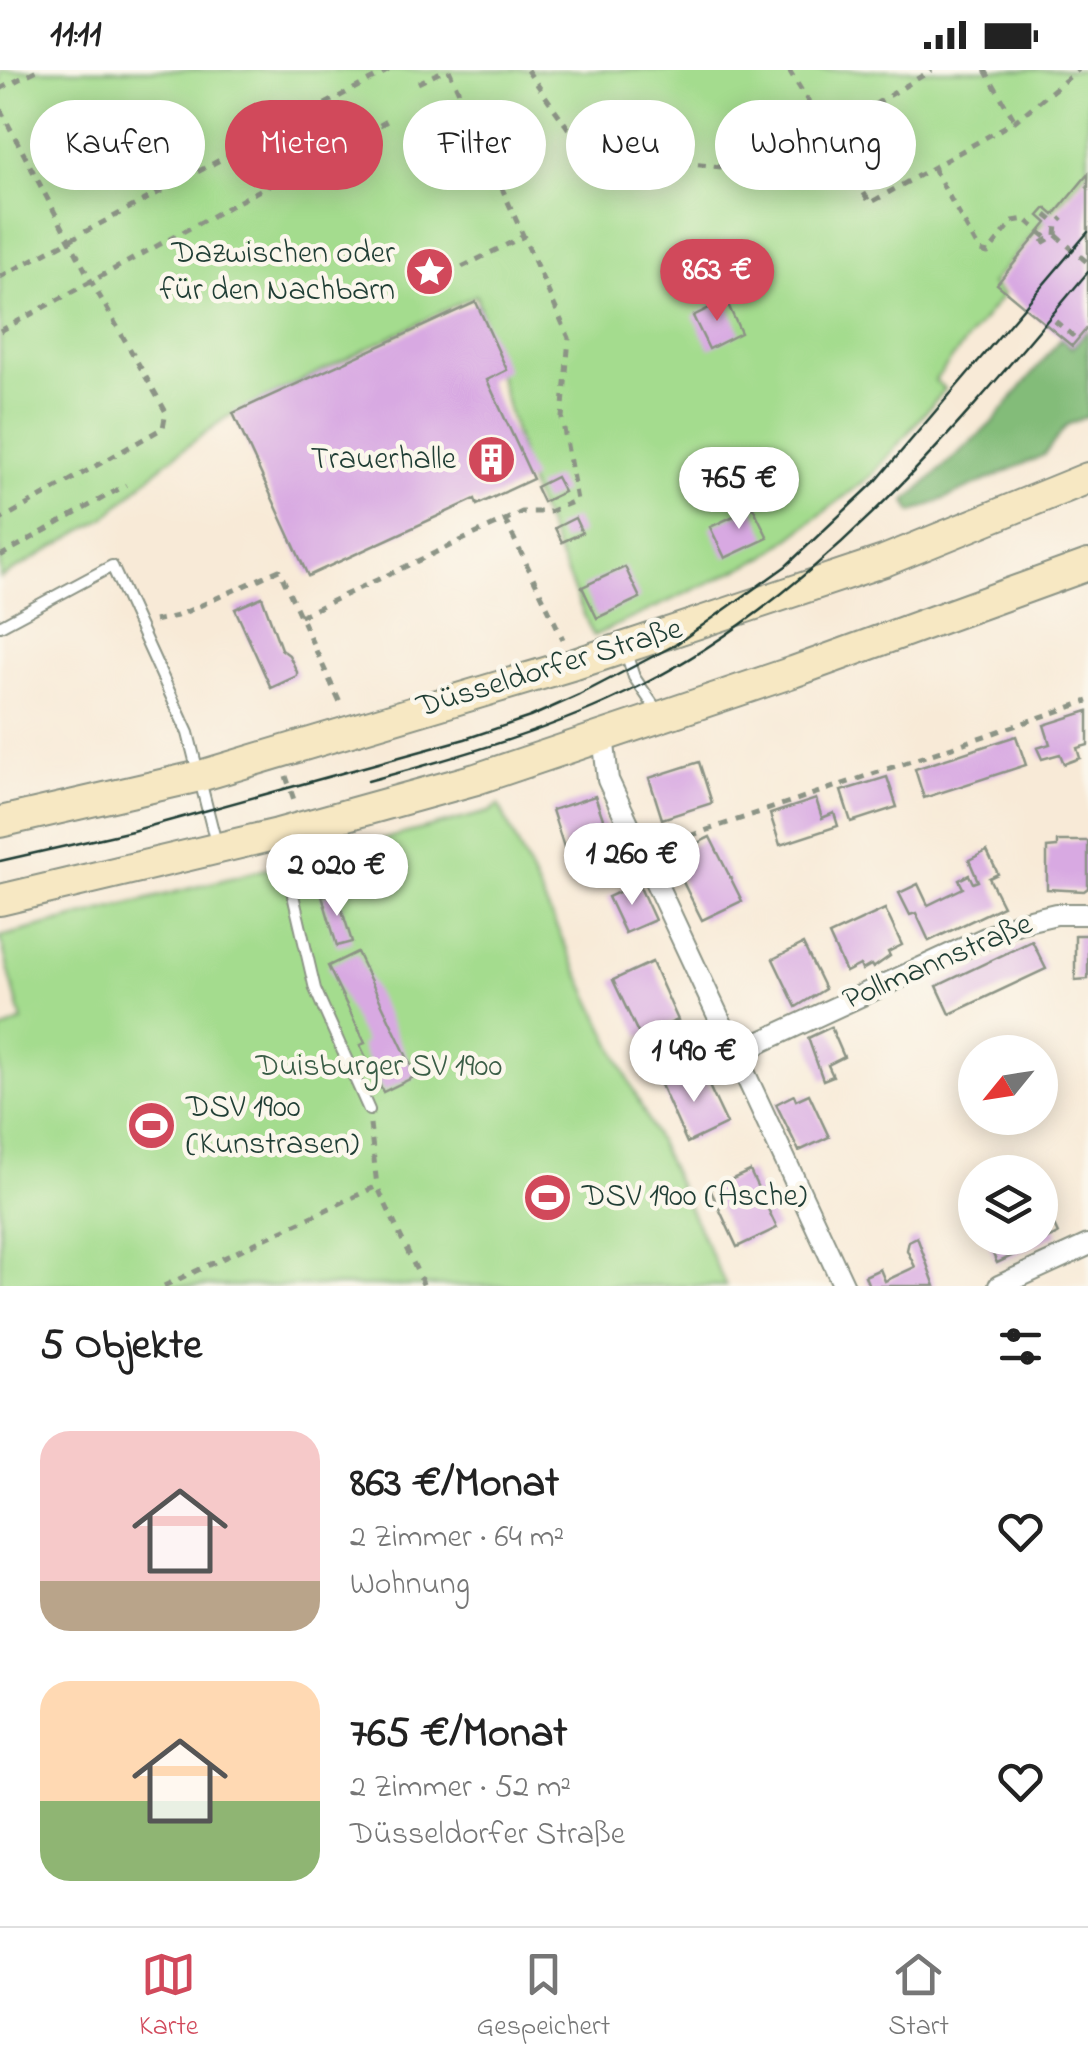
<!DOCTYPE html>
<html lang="de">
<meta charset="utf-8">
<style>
body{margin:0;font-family:"Indie Flower",sans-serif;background:#f2f2f2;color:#222;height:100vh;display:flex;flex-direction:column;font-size:38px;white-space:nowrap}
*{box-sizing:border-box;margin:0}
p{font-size:32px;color:#767676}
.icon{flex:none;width:55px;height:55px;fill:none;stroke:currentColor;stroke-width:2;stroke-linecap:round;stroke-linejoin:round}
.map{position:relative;height:1216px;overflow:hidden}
.details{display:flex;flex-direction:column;background:#fff;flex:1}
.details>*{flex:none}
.banner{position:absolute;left:30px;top:30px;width:1030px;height:90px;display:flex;gap:20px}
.needle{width:65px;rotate:240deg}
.controls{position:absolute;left:958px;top:965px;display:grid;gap:20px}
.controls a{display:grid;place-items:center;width:100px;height:100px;border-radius:50%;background:#fff;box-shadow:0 5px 25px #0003;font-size:50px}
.price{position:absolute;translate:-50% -85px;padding:0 22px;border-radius:35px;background:#fff;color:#222;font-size:32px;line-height:65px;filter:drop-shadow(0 2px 5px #0008)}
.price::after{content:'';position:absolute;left:50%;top:60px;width:30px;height:22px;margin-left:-15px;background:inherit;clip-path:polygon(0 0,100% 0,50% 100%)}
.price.active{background:#d1495b;color:#fff}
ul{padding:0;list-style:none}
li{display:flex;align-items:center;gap:30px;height:250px;padding:0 40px}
li span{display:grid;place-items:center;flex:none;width:280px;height:200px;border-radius:30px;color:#555}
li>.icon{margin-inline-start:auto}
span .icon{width:120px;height:120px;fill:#fffc;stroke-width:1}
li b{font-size:42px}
h2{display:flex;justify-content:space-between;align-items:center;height:120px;padding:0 40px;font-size:42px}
.pill{padding:0 35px;border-radius:45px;background:#fff;box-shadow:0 5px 25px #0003;font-size:35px;line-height:90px}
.pill.active{background:#d1495b;color:#fff}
.status{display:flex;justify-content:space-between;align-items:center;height:70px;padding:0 50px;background:#fff;direction:ltr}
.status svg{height:28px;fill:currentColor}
.menu{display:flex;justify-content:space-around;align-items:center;height:140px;border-top:2px solid #e0e0e0;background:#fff;font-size:28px;color:#767676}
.menu a{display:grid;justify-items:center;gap:5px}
.menu .active{color:#d1495b}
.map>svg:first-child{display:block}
.green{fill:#a4dc8e;stroke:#628c61;stroke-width:2.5}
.forest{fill:#83bc79;stroke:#517c56;stroke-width:2.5}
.building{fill:#d8a9e2}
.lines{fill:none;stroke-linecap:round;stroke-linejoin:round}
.lane-casing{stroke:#8c9486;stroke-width:14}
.street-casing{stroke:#8c9486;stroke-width:24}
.secondary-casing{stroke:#8c9486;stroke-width:34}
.path{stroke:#8c9486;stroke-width:5;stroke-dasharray:8 8;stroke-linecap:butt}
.lane{stroke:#fff;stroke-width:10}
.street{stroke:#fff;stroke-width:20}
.secondary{stroke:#f7e8c3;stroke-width:30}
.tram{stroke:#1f3d34;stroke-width:2.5}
.labels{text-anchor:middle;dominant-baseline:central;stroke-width:9;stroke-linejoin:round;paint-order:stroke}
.poi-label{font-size:32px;fill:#1f3d34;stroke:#fbf7ec;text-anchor:end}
.street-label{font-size:32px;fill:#1f3d34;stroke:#fbf7ec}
.park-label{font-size:32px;fill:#3a5d46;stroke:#fbf7ec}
</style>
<div class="status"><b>11:11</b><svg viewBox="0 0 49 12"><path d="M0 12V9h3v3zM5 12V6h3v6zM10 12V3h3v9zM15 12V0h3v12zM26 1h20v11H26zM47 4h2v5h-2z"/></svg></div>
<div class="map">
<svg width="1088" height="1216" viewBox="0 0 1088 1216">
<rect width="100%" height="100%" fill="#fbf7ec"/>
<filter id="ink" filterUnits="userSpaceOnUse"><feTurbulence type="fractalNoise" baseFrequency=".01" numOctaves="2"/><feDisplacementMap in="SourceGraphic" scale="20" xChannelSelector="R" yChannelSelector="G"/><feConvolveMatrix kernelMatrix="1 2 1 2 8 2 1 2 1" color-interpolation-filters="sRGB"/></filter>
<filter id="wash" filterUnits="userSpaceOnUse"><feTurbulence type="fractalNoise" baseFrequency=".0048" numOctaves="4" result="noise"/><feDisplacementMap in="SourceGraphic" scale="40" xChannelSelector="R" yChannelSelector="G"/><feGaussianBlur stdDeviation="2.25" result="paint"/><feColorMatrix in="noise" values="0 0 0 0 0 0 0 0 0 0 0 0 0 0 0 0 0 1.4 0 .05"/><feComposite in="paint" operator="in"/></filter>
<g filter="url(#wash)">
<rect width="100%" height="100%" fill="#f8ead7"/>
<g class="green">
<polygon points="0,0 1088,0 1088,99 991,214 1003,225 935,310 945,319 871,406 765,487 593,566 531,419 476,225 225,348 166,392 106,447 0,508"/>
<polygon points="499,735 726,1216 0,1216 0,961 22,951 0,867 489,742"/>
</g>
<polygon class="forest" points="1088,260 1088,346 1067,355 1044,385 912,443 906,431 991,354 1061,269 1072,278"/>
<g id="blocks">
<g class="building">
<polygon points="1088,104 1088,257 1072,276 997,214 1047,153 1039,146 1046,138 1054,145"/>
<polygon points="726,230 741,263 709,279 693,246"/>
<polygon points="476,232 507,300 487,310 533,409 477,435 475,429 308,506 233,343"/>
<polygon points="556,407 564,422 543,432 536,417"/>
<polygon points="753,437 768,468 725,488 710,457"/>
<polygon points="575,448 582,463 562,472 555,458"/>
<polygon points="625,497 640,528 597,548 582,517"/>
<polygon points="262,527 281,579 289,585 297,602 297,606 271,618 235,539"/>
<polygon points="1088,641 1088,675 1077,678 1080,688 1064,694 1060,684 1042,689 1037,678 1050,674 1044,655"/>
<polygon points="1016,666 1026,695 924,728 915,699"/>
<polygon points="699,692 712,733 662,749 649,708"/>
<polygon points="887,707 897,737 851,752 841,721"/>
<polygon points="595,726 609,766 565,780 552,740"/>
<polygon points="816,729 822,748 834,743 838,756 780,775 770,744"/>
<polygon points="710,767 742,831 702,850 670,786"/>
<polygon points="1057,771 1088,771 1088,818 1084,821 1047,819 1047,778 1057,777"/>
<polygon points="987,781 998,804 989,808 1003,836 929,871 916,843 910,845 899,823 918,814 928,835 963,818 959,810 969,805 973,813 978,811 969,790"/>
<polygon points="638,813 655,850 625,863 608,827"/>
<polygon points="336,821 352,872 337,876 322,826"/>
<polygon points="885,839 902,875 888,882 890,886 873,898 871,895 862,900 860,895 846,902 829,865"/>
<polygon points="1075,865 1088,865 1088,909 1075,910"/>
<polygon points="1032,871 1046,899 950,944 937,916"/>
<polygon points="803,874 825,919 796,937 773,889"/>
<polygon points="357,882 416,1006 383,1022 360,975 365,973 328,896"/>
<polygon points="652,892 678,950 640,967 613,910"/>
<polygon points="831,957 844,987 828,995 833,1006 823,1010 808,968"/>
<polygon points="700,997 727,1054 687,1073 661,1015"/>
<polygon points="809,1024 829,1067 799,1081 776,1034 794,1025 796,1030"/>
<polygon points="750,1101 777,1158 737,1177 710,1119"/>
<polygon points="1046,1138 1058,1164 997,1193 986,1168 1040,1168 1040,1141"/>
<polygon points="917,1167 935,1216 869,1216 865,1206 880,1199 885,1211 915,1197 907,1180 909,1171"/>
</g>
</g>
</g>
<g filter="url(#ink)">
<use href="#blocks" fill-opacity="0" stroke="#8c9486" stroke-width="2.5"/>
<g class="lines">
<defs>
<g id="lane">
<polyline points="0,556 112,496 188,663 217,777"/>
<polyline points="626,583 634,607 658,642"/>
<polyline points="279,765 315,919 369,1040"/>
</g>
<g id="street">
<polyline points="603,665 608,710 844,1216"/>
<polyline points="737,983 1018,853 1056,844 1088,844"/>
<polyline points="999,1216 1088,1175"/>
</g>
<g id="secondary">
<polyline points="0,752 200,706 575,594 884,491 1088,408"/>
<polyline points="0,830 278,764 476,709 793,602 1088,495"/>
</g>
</defs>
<use href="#lane" class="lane-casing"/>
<use href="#street" class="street-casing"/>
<use href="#secondary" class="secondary-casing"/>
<g class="path">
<polyline points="527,0 568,58 631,88 731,98 827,63 932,0"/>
<polyline points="789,0 870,133 1015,51 1078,0"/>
<polyline points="985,0 1015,51"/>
<polyline points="418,13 445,0"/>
<polyline points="0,19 37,0"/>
<polyline points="0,39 91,211 166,342 163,358 0,450"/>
<polyline points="933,98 980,181 988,183 1013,151 1025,149 1047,168"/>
<polyline points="1087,119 1088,118"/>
<polyline points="1046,145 1057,154"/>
<polyline points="1056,165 1088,193"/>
<polyline points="1042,173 1056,165 1057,154 1063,148"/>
<polyline points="448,204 524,166"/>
<polyline points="0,207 389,0"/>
<polyline points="1055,251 1072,265 1078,257"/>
<polyline points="0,261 391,49"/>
<polyline points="505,450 563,569"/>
<polyline points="0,486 126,415"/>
<polyline points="300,546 522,442 549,442 577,430 562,348 569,268 449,0"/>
<polyline points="154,551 177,546 279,500 341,635"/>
<polyline points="286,706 295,733"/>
<polyline points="660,776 1088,631"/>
<polyline points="370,1054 377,1116"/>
<polyline points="164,1216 377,1116 424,1216"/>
</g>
<use href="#lane" class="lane"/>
<use href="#street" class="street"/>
<use href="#secondary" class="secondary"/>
<g class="tram">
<path d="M368 711C461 686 553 660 640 616 823 523 958 356 1088 202"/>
<polyline points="0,791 132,761 465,669 530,647 579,625 675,575 786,496 877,410 1088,162"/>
</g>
</g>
</g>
<defs>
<symbol id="sight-disc" viewBox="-11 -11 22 22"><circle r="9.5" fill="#d1495b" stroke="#fbf7ec"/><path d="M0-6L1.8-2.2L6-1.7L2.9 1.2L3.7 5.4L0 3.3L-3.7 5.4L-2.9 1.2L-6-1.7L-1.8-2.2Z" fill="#fff"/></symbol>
<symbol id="building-disc" viewBox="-11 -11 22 22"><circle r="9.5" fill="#d1495b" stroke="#fbf7ec"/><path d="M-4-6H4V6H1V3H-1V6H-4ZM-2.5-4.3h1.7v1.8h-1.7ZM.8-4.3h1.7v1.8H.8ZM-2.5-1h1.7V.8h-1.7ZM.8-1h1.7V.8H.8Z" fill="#fff"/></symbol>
<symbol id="stadium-disc" viewBox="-11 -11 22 22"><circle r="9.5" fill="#d1495b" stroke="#fbf7ec"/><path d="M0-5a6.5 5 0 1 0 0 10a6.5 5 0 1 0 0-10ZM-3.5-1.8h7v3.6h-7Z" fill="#fff"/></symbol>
</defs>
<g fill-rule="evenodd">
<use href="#sight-disc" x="402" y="174" width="55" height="55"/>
<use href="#building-disc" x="464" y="362" width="55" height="55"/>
<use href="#stadium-disc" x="124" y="1028" width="55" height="55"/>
<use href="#stadium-disc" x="520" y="1100" width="55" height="55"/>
</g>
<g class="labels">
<g class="poi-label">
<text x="395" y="184">Dazwischen oder<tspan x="395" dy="37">für den Nachbarn</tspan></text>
<text x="456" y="390">Trauerhalle</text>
<text x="186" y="1038" text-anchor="start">DSV 1900<tspan x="186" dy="37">(Kunstrasen)</tspan></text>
<text x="582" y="1127" text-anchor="start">DSV 1900 (Asche)</text>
</g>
<g class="street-label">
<text transform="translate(550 599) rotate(-17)">Düsseldorfer Straße</text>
<text transform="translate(938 893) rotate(-23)">Pollmannstraße</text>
</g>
<g class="park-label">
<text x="379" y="997">Duisburger SV 1900</text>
</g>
</g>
</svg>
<div class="controls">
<a><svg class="needle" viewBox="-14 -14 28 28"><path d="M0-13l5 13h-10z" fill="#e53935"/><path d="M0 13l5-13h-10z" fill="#767676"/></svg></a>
<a><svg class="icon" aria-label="layers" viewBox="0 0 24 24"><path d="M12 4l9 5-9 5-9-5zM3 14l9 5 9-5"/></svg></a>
</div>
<b class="price active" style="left:717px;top:254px">863 €</b>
<b class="price" style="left:739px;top:462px">765 €</b>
<b class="price" style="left:632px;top:838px">1 260 €</b>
<b class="price" style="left:337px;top:849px">2 020 €</b>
<b class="price" style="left:694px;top:1035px">1 490 €</b>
<div class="banner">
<a class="pill">Kaufen</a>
<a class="pill active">Mieten</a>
<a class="pill">Filter</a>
<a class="pill">Neu</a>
<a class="pill">Wohnung</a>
</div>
</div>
<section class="details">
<h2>5 Objekte<svg class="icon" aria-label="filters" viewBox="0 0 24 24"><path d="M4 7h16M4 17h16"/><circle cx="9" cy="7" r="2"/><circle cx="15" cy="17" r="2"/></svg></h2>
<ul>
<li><span style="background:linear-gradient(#f6c9c9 75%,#b9a48a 0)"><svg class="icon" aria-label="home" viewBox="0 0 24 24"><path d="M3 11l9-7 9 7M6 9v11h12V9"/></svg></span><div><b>863 €/Monat</b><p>2 Zimmer · 64 m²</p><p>Wohnung</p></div><svg class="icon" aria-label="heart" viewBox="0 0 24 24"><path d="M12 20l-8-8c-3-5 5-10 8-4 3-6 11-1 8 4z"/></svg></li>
<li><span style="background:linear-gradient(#ffd9b3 60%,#8fb573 0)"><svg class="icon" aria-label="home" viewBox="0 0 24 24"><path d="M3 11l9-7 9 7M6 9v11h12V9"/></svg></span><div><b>765 €/Monat</b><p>2 Zimmer · 52 m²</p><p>Düsseldorfer Straße</p></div><svg class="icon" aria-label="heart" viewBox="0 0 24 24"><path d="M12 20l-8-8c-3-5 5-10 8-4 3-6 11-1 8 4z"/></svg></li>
</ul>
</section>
<nav class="menu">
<a class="active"><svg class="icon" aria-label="map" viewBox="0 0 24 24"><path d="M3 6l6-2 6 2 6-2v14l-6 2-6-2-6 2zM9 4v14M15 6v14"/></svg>Karte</a>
<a><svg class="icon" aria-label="saved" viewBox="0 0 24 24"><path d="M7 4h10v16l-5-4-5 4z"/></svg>Gespeichert</a>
<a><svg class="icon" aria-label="home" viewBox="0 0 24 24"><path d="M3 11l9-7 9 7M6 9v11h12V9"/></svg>Start</a>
</nav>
